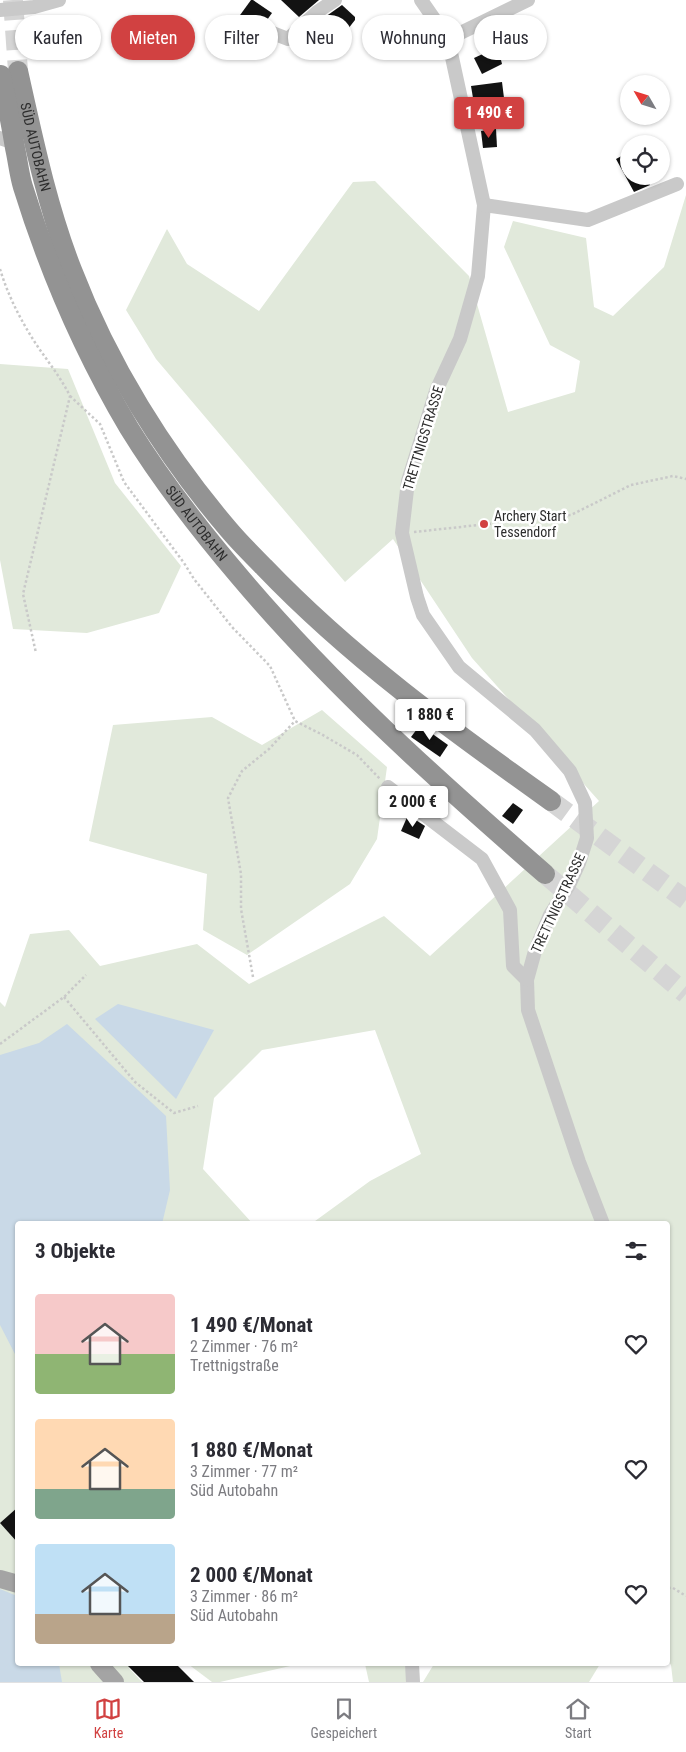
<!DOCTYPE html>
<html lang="de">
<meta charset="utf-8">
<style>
body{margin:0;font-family:"Roboto Condensed",sans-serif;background:#f7f7f7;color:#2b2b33;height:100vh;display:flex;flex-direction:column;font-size:19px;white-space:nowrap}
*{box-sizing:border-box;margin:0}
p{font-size:16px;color:#7c7c81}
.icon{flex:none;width:28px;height:28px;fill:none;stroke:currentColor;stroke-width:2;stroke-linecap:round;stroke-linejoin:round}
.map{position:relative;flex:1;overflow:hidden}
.sheet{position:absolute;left:15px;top:1221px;width:655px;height:445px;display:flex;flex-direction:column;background:#fff;border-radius:5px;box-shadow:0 1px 4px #0004}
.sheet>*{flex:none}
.hud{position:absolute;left:15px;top:15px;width:656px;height:45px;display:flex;gap:10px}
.needle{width:32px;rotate:309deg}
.tools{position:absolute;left:620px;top:75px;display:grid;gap:10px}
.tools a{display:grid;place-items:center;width:50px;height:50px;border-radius:50%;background:#fff;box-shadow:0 1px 4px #0004;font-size:25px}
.price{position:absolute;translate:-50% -42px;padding:0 11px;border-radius:5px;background:#fff;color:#222;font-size:16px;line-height:32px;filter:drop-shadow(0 1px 2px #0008)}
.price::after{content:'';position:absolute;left:50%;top:30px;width:15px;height:11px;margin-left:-8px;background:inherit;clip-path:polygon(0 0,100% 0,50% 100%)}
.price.active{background:#d14141;color:#fff}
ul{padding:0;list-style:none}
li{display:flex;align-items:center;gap:15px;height:125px;padding:0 20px}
li span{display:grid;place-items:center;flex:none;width:140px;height:100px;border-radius:5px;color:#555}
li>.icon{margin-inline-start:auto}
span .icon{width:60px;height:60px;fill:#fffc;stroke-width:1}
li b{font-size:21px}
h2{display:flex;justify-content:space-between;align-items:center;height:60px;padding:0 20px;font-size:21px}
.pill{padding:0 18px;border-radius:22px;background:#fff;box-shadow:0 1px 4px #0004;font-size:18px;line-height:45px}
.pill.active{background:#d14141;color:#fff}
.dock{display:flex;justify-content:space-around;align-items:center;height:70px;border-top:1px solid #e1e1e2;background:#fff;font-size:14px;color:#7c7c81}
.dock a{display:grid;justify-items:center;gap:2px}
.dock .active{color:#d14141}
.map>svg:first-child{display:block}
.green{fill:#e1e9db}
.water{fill:#c9d9e7}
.building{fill:#131313}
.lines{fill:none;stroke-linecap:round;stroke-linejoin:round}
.highway-tunnel{stroke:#d5d5d5;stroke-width:20;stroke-dasharray:20 10;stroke-linecap:butt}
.path{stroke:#c9c9c9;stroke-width:2.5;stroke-dasharray:2.5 2.5;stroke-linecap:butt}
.minor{stroke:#c9c9c9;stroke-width:14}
.major{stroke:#a4a4a4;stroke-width:18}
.highway{stroke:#939393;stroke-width:20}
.poi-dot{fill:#d14141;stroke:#fff;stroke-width:2}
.labels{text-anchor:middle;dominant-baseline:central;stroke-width:5;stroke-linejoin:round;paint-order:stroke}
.street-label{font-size:14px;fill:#2c2c2c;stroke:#fff}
.poi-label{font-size:14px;fill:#2c2c2c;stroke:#fff;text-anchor:start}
</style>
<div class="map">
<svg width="686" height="1682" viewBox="0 0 686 1682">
<rect width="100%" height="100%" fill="#fff"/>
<g class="green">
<polygon points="375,181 469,276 508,412 575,392 580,361 550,345 504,247 513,221 586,238 594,307 613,316 664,267 686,195 686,1682 673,1682 671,1665 668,1661 668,1224 311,1224 370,1181 421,1154 375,1030 262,1050 214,1098 203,1169 253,1224 18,1224 18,1664 133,1664 129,1668 142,1682 0,1682 0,1002 5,1007 30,934 69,930 100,966 197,944 249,984 384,916 430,956 599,801 472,658 393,539 345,582 156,359 126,310 167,229 187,264 259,311 353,182"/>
<polygon points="0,364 68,369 115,483 181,566 159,613 87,633 13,629 0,560"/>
<polygon points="322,710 387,767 377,839 350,884 247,955 203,930 207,874 89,841 113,725 212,717 262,745"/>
<polygon points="188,1664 299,1664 220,1682 212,1682"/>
<polygon points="365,1664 405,1664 408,1682 369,1682"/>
<polygon points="434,1664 600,1664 589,1682 423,1682"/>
</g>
<g class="water">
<polygon points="118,1004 214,1030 176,1099 95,1019"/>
<polygon points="67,1024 166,1116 170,1190 162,1224 18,1224 17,1358 0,1325 0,1055 39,1043"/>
<polygon points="0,1589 17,1596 18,1664 59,1664 62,1682 0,1682"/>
</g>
<g class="building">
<polygon points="251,0 253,0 272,13 247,48 227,33"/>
<polygon points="281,0 319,0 299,17"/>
<polygon points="342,5 355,17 355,20 344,34 325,17"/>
<polygon points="506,35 515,54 501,60 502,64 482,74 474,58 500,46 497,39"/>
<polygon points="502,82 505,106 475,110 471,86"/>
<polygon points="496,129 497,147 483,148 481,131"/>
<polygon points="629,152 629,176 647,176 650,185 634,192 616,159"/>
<polygon points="420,725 448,745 440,757 411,737"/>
<polygon points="513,803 523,810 513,824 502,816"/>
<polygon points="408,815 425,826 419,839 401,831"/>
<polygon points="18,1507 18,1543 0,1523"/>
<polygon points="126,1664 176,1664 194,1682 144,1682"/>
</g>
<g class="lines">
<g class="highway-tunnel">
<polyline points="13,0 18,71"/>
<polyline points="551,801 686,900"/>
<polyline points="545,874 686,994"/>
</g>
<g class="path">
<path d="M0 269C8 296 22 323 38 347 49 363 61 378 70 396L23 594 36 653"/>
<polyline points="70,396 100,424 124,482 184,563 194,579 232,627 270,666 295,721 321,734 357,755 380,779"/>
<polyline points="414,532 571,515 631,485 673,476 686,479"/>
<polyline points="253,977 241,909 241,874 228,798 242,771 269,749 295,721"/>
<polyline points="64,997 135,1082 174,1113 198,1106"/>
<polyline points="0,1044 64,997 86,975"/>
<polyline points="668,1588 673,1588 686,1596"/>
</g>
<g class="minor">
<polyline points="421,0 448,39 484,205 478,276 460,339 436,391 408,481 402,533 417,597 423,615 459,667 535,730 570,771 585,803 587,838 579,863 569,885 550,915 535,951 527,980 528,1010 579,1162 603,1224"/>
<polyline points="0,10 34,7 59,0"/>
<polyline points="270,32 288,39 317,12 335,0"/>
<polyline points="448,39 528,0"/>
<polyline points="0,138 14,143"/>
<polyline points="484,205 588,220 677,184"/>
<polyline points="388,787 482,859 510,910 513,966 527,980"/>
<polyline points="412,1664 413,1682"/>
</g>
<g class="major">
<polyline points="0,1579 18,1584"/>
<polyline points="99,1664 115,1682"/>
</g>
<g class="highway">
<path id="s1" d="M18 71C33 138 47 206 72 270 108 364 164 454 229 530 240 543 252 555 264 567 350 657 451 730 551 801"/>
<path id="s2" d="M1 75C6 99 11 123 15 148 18 161 19 174 23 187 49 271 84 352 129 428 161 480 199 529 239 576 331 685 437 780 545 874"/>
</g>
</g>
<circle class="poi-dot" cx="484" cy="524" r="5"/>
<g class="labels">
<g class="street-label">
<text stroke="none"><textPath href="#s1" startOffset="78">SÜD AUTOBAHN</textPath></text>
<text transform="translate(423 438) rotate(-73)">TRETTNIGSTRASSE</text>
<text stroke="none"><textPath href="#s2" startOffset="495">SÜD AUTOBAHN</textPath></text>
<text transform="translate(558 903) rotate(-65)">TRETTNIGSTRASSE</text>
</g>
<g class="poi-label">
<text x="494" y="516">Archery Start<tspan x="494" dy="16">Tessendorf</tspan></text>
</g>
</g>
</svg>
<div class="tools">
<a><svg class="needle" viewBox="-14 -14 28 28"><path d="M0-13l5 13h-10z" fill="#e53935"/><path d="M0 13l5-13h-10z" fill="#7c7c81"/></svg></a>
<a><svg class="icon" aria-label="locate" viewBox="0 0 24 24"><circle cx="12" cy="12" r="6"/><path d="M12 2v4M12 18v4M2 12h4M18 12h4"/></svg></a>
</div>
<b class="price active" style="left:489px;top:139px">1 490 €</b>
<b class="price" style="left:430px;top:741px">1 880 €</b>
<b class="price" style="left:413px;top:828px">2 000 €</b>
<div class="hud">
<a class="pill">Kaufen</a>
<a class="pill active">Mieten</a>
<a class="pill">Filter</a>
<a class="pill">Neu</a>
<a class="pill">Wohnung</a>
<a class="pill">Haus</a>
</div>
<section class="sheet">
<h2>3 Objekte<svg class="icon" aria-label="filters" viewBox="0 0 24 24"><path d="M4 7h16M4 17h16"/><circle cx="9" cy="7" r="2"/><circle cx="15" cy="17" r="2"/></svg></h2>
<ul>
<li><span style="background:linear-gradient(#f6c9c9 60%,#8fb573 0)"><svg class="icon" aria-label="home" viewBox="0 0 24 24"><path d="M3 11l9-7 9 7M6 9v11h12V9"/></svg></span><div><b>1 490 €/Monat</b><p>2 Zimmer · 76 m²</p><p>Trettnigstraße</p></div><svg class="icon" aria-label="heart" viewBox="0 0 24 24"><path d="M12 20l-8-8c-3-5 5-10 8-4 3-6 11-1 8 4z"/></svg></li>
<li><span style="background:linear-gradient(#ffd9b3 70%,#7fa58c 0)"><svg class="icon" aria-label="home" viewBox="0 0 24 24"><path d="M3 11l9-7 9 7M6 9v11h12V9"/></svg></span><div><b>1 880 €/Monat</b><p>3 Zimmer · 77 m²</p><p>Süd Autobahn</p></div><svg class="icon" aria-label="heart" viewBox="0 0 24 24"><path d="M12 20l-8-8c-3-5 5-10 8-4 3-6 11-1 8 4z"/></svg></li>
<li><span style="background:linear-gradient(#bfe0f5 70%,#b9a48a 0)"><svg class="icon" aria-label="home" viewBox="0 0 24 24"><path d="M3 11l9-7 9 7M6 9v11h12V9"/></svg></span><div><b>2 000 €/Monat</b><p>3 Zimmer · 86 m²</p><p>Süd Autobahn</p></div><svg class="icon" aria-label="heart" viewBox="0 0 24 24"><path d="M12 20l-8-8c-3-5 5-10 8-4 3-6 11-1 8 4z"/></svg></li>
</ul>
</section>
</div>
<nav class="dock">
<a class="active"><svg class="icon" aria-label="map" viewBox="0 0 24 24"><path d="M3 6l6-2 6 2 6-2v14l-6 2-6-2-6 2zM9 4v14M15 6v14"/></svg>Karte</a>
<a><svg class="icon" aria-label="saved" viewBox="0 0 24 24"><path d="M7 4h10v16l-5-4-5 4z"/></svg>Gespeichert</a>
<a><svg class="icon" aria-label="home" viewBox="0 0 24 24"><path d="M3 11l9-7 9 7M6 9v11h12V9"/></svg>Start</a>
</nav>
